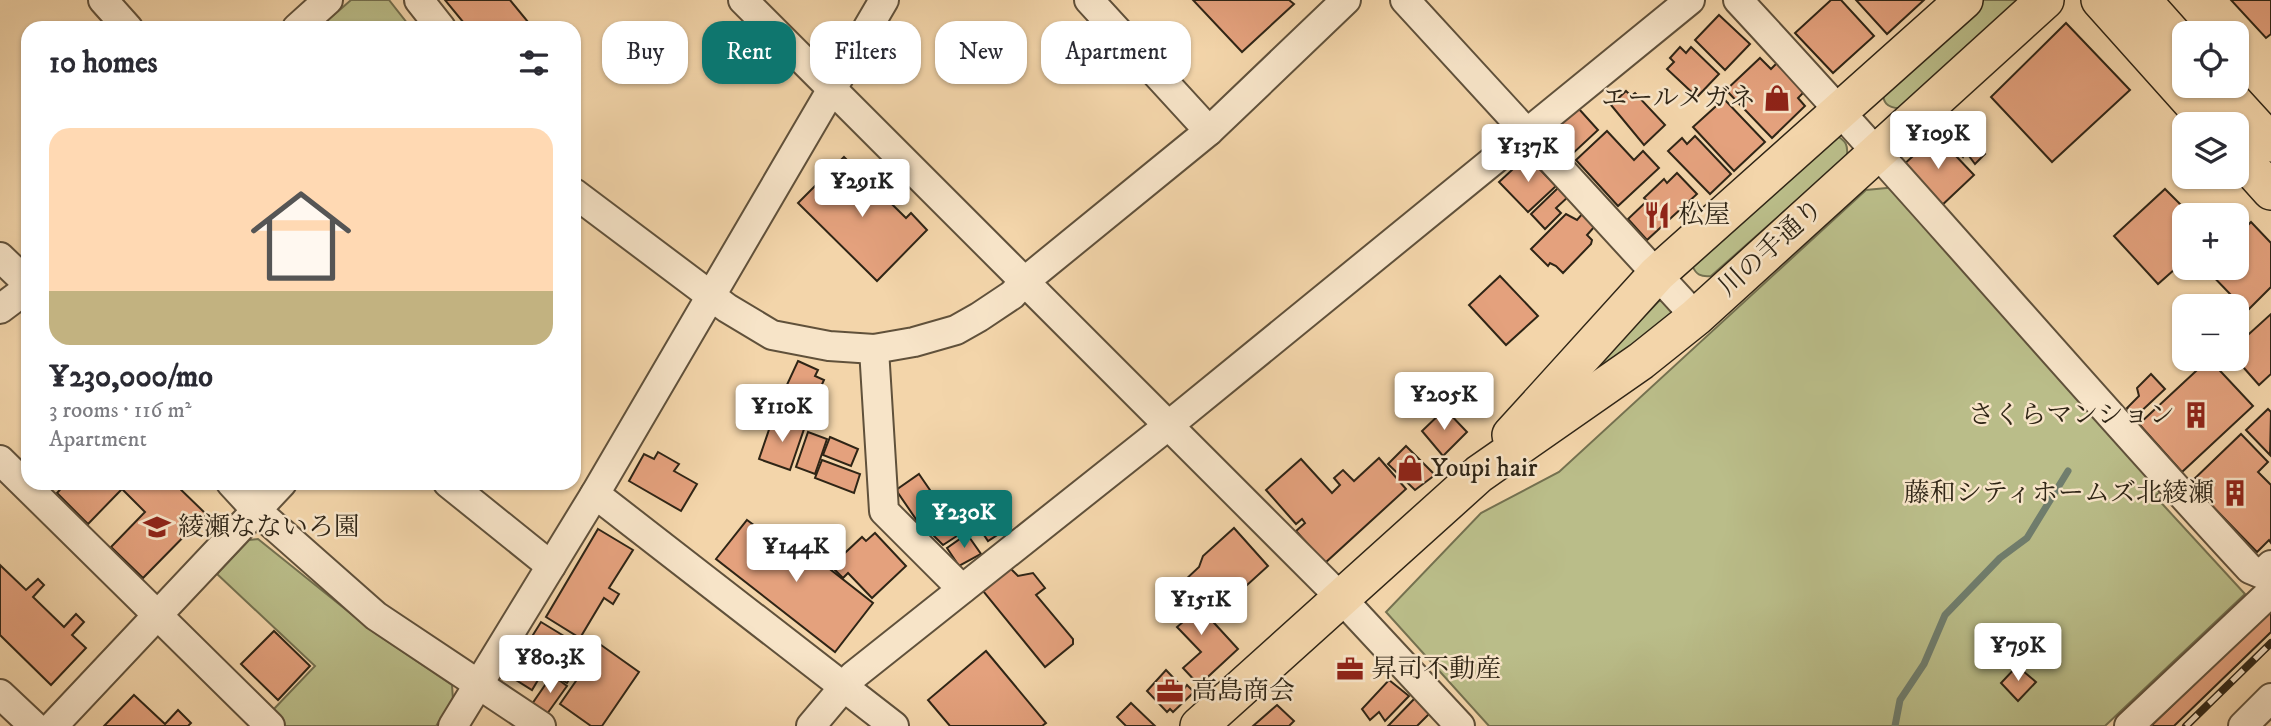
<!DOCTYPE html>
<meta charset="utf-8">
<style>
body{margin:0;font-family:"IM FELL DW Pica","Noto Serif JP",serif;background:#f7f7f7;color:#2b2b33;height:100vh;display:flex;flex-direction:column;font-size:26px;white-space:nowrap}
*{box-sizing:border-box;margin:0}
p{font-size:23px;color:#7c7c81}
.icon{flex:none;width:38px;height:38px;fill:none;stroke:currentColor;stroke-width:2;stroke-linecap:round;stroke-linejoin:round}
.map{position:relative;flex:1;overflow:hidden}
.panel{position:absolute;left:21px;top:21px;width:560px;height:469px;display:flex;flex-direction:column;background:#fff;border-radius:21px;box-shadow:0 2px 5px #0004}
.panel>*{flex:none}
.top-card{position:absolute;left:602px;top:21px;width:665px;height:63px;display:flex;gap:14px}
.tools{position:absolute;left:2172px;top:21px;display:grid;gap:14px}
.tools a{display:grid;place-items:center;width:77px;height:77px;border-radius:14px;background:#fff;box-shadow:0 2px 5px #0004;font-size:35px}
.price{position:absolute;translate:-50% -60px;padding:0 16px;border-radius:7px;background:#fff;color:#222;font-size:23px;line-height:46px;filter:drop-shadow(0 2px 4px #0008)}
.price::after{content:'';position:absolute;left:50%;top:42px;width:21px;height:16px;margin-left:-10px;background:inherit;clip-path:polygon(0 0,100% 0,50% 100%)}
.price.selected{background:#0f766e;color:#fff}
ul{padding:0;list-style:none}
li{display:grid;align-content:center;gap:14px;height:371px;padding:0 28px}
li span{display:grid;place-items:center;height:217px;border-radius:21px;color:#555}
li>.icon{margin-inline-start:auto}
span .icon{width:126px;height:126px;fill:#fffc;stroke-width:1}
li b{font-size:30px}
h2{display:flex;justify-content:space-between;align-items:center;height:84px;padding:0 28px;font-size:30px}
.tag{padding:0 24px;border-radius:21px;background:#fff;box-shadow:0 2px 5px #0004;font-size:24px;line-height:63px}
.tag.selected{background:#0f766e;color:#fff}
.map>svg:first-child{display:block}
.green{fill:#babd89;stroke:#747150;stroke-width:2}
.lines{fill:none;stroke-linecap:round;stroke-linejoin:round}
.stream{stroke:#707e6e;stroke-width:7}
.building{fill:#e4a17d;stroke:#2f2516;stroke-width:2}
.minor-casing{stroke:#60513b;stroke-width:32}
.major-casing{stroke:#2f2516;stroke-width:40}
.minor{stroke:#f7e4c8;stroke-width:28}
.major{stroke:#f3d5aa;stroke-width:37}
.rail-casing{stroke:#2f2516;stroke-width:8}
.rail{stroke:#f7e4c8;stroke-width:5;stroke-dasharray:16;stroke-linecap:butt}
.labels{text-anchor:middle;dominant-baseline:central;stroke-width:5;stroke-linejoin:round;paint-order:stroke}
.poi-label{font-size:26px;fill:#2f2516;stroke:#f7e4c8;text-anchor:start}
.street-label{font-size:26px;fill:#2f2516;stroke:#f7e4c8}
</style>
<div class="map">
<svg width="2271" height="726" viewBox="0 0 2271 726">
<rect width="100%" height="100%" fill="#f3d5aa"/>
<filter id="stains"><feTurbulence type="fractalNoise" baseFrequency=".00286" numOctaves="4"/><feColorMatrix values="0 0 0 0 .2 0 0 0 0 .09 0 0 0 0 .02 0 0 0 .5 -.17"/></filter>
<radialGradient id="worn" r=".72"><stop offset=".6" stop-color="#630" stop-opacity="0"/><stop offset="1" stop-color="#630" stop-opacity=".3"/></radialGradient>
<g class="green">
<polygon points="351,0 389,0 411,28 319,28"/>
<path d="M1982 0H2023L1902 108C1887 109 1881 102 1884 88Z"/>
<path d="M1837 136C1846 141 1848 145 1847 156L1711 276C1701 277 1696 275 1692 265Z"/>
<polygon points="1897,187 2166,487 2155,496 2245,594 2105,726 1489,726 1386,612 1481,513 1559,472 1866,190"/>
<polygon points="1659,301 1667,301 1679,314 1545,418"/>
<polygon points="258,539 375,633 452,685 453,700 436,726 285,726 271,712 315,666 217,574 249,540"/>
</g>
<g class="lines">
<polyline class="stream" points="1895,726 1900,700 1924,664 1945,615 2000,558 2027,538 2068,471"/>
</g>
<g class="building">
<polygon points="445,0 510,0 533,28 468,28"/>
<polygon points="1193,0 1289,0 1294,4 1242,52"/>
<polygon points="1831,0 1841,0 1874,36 1833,73 1795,33"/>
<polygon points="1856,0 1924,0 1887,34"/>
<polygon points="2231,0 2271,0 2271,34 2266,38"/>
<polygon points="1719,15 1750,44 1725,70 1695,40"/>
<polygon points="2066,23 2130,90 2052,162 1991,97"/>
<polygon points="1680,47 1686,53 1691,47 1719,74 1697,97 1667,69 1674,62 1670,58"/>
<polygon points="1760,58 1771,69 1777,63 1804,92 1798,98 1805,106 1772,138 1726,90"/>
<polygon points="1626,91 1631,96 1635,93 1665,125 1644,145 1611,105"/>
<polygon points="1724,99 1765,142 1734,171 1693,127"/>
<polygon points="1579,109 1598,130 1569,157 1552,141 1553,130"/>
<polygon points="1955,120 1985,154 1975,164 1966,152 1963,157 1941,134"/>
<polygon points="1607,131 1634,160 1643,151 1659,168 1618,206 1576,160"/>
<polygon points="1936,135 1974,175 1939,208 1901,167"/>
<polygon points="1695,136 1731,174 1710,194 1668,151 1682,138 1687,144"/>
<polygon points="1527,156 1556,186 1528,212 1499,182"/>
<polygon points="844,157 906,218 911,213 927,230 877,281 798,203"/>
<polygon points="1677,173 1697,194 1647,240 1628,219 1647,201 1644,198 1664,179 1667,183"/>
<polygon points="1560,186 1569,196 1556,208 1561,213 1545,229 1531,214"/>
<polygon points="2165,189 2191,215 2184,215 2184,261 2158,284 2114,236"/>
<polygon points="1583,213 1595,226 1587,235 1592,240 1591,244 1563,273 1556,266 1550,263 1548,266 1531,249 1566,214 1577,220"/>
<polygon points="2251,222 2271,243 2271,287 2241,317 2236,306 2226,302 2232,296 2205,268 2236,268 2236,237"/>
<polygon points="1500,276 1538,316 1506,345 1469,305"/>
<polygon points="2271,314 2271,374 2259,385 2236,359 2236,340 2239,343"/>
<polygon points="2209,359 2253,406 2182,472 2139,424"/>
<polygon points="798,361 818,370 815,376 824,380 808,415 779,402"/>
<polygon points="2151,374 2165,389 2135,417 2127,408 2139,396 2137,388"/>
<polygon points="1445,409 1467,432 1443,456 1422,431"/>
<polygon points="2268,409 2271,412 2270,455 2246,430"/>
<polygon points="773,418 804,429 790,470 759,459"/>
<polygon points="808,432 827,439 815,474 796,467"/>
<polygon points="2241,434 2268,462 2258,472 2271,485 2271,543 2269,540 2257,552 2190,483"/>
<polygon points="830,437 858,449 851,466 823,455"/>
<polygon points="1406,446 1435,475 1415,490 1388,464"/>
<polygon points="658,452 679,464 674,471 697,484 681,511 629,481 644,454 654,459"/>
<polygon points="1379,458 1406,489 1325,563 1296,531 1305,523 1302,519 1296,524 1266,490 1301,459 1332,493 1340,485 1334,478 1343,470 1354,481"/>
<polygon points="822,460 860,474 854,493 815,478"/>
<polygon points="919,474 945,512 922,528 896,490"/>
<polygon points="66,483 174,483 206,514 143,578 111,547 145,512 122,489 88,524 57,493"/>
<polygon points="999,507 1011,526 988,541 976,523"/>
<polygon points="954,512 966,530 943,545 928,530"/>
<polygon points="747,520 762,531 764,528 789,547 794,541 873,603 835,652 716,559"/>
<polygon points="1234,528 1268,566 1213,616 1183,582 1199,567 1203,556"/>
<polygon points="598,529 633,550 609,588 619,594 613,604 604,598 580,638 546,617"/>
<polygon points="875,533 906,566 872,598 848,573 843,578 831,566 862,537 866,541"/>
<polygon points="967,534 981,554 959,566 947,548"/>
<polygon points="0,565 26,590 38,579 44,585 33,597 64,627 76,614 84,622 72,635 86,648 51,685 0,635"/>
<polygon points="1010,568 1018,576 1033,573 1045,588 1036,595 1073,639 1073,644 1045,667 983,591"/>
<polygon points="1182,588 1238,649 1199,685 1183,668 1201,652 1177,627 1183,622 1165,603"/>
<polygon points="2271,610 2271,632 2174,726 2151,726"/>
<polygon points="541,622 587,650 567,683 544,670 532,690 508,675"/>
<polygon points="274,631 310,666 278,700 241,664"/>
<polygon points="601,645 639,672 602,726 591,726 560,704"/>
<polygon points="986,651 1046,723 1042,726 950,726 928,700"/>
<polygon points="2017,666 2036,682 2018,701 2001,683"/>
<polygon points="1166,670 1184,689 1187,685 1194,692 1173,712 1170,709 1167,712 1147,691"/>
<polygon points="552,675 567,686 547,714 532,704"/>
<polygon points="1389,680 1409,696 1385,721 1379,712 1370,720 1362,709"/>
<polygon points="134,695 165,724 178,710 191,723 188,726 104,726"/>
<polygon points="1416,697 1431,712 1417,726 1388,726"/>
<polygon points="1131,703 1155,726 1126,726 1117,717"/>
<polygon points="1277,705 1294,721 1289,726 1253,726"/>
</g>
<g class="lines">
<defs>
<g id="minor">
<polyline points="103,0 128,28"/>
<polyline points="419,0 441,28"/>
<polyline points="743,0 1341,598 1460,726"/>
<polyline points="1089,0 1209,131"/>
<polyline points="1405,0 1696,317"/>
<path d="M1738 0C1912 187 2077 382 2250 569L2262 574 2271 565"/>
<polyline points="297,28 328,0"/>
<polyline points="574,193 727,308 772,335 829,346 874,349 914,342 956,330 979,317 1012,295 1025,281 1209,131 1346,0"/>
<polyline points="0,257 28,284"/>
<polyline points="0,309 28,288"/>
<polyline points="874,349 884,511 962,589"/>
<polyline points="0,460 270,726"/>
<polyline points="231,483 256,510 376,616 541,726"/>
<polyline points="448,483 551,566"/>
<polyline points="595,494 894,726"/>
<polyline points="0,694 34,726"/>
<polyline points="53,726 282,483"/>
<polyline points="453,726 595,494 884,0"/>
<polyline points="811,726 853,676 1169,425 1690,0"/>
<polyline points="2129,726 2271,592"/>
<polyline points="2243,726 2271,698"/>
</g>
<g id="major">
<polyline points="2100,0 2211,124"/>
<polyline points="2142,0 2184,47"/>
<polyline points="2219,86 2271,143"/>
<polyline points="2236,152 2271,191"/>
<polyline points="1511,435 1657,274 1964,0"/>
<polyline points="1199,726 1479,474 1641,361 1696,317 2045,0"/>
</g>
</defs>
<use href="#minor" class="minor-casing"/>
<use href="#major" class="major-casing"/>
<use href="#minor" class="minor"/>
<use href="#major" class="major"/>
<defs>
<polyline id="rail" points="2186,726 2271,643"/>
</defs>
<use href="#rail" class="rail-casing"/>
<use href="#rail" class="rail"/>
</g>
<defs>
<symbol id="shop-bare" viewBox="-9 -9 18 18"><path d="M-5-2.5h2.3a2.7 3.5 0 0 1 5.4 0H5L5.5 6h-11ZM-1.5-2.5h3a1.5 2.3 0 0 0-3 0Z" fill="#8f2418" stroke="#f7e4c8" stroke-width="2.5" paint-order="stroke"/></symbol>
<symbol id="restaurant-bare" viewBox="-9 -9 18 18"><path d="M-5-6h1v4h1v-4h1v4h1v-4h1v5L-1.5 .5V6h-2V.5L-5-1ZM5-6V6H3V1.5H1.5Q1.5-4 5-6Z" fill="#8f2418" stroke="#f7e4c8" stroke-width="2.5" paint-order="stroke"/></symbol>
<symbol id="building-bare" viewBox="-9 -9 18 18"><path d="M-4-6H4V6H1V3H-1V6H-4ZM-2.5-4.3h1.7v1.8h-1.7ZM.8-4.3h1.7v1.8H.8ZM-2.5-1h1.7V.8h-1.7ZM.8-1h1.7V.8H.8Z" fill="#8f2418" stroke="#f7e4c8" stroke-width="2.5" paint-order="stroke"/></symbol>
<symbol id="school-bare" viewBox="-9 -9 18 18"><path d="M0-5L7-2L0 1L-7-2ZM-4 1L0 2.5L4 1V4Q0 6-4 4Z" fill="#8f2418" stroke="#f7e4c8" stroke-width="2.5" paint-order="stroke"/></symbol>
<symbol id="office-bare" viewBox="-9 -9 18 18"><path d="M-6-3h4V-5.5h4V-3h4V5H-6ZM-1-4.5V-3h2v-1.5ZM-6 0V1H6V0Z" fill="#8f2418" stroke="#f7e4c8" stroke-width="2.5" paint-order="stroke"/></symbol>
</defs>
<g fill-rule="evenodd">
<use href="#shop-bare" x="1758" y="79" width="38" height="38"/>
<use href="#restaurant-bare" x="1638" y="196" width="38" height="38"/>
<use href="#building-bare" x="2177" y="396" width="38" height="38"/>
<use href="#shop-bare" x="1391" y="449" width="38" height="38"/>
<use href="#building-bare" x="2216" y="474" width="38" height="38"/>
<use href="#school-bare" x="138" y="508" width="38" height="38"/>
<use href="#office-bare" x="1331" y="650" width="38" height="38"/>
<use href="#office-bare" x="1151" y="672" width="38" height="38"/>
</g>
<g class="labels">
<g class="poi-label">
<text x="1756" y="98" text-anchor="end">エールメガネ</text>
<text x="1678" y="215">松屋</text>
<text x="2175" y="415" text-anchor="end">さくらマンション</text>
<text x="1431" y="468">Youpi hair</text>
<text x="2214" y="493" text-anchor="end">藤和シティホームズ北綾瀬</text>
<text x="178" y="527">綾瀬なないろ園</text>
<text x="1371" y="669">昇司不動産</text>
<text x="1191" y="691">高島商会</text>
</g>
<g class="street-label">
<text transform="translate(1771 248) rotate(-42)">川の手通り</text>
</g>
</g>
<rect width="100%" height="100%" filter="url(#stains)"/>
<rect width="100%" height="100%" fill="url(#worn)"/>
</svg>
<div class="tools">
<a><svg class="icon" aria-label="locate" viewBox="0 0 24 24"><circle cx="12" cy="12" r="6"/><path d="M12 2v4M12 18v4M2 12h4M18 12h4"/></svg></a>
<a><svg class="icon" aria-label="layers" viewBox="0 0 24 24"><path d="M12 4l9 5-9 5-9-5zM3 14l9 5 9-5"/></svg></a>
<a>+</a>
<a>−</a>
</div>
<b class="price" style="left:1938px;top:171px">¥109K</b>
<b class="price" style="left:1528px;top:184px">¥137K</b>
<b class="price" style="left:862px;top:219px">¥291K</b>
<b class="price" style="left:1444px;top:432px">¥205K</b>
<b class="price" style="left:782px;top:444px">¥110K</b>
<b class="price selected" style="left:964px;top:550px">¥230K</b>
<b class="price" style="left:796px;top:584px">¥144K</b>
<b class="price" style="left:1201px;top:637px">¥151K</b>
<b class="price" style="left:2018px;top:683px">¥79K</b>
<b class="price" style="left:550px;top:695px">¥80.3K</b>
<div class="top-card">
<a class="tag">Buy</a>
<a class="tag selected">Rent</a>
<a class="tag">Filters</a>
<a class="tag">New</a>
<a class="tag">Apartment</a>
</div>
<section class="panel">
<h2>10 homes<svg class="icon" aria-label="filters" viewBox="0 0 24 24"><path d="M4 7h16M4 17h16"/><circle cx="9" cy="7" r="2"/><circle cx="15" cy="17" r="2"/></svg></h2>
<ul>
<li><span style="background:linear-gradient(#ffd9b3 75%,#c2b280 0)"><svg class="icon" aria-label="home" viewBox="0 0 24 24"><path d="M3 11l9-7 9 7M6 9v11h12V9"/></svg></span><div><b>¥230,000/mo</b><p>3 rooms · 116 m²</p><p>Apartment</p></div></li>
</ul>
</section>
</div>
